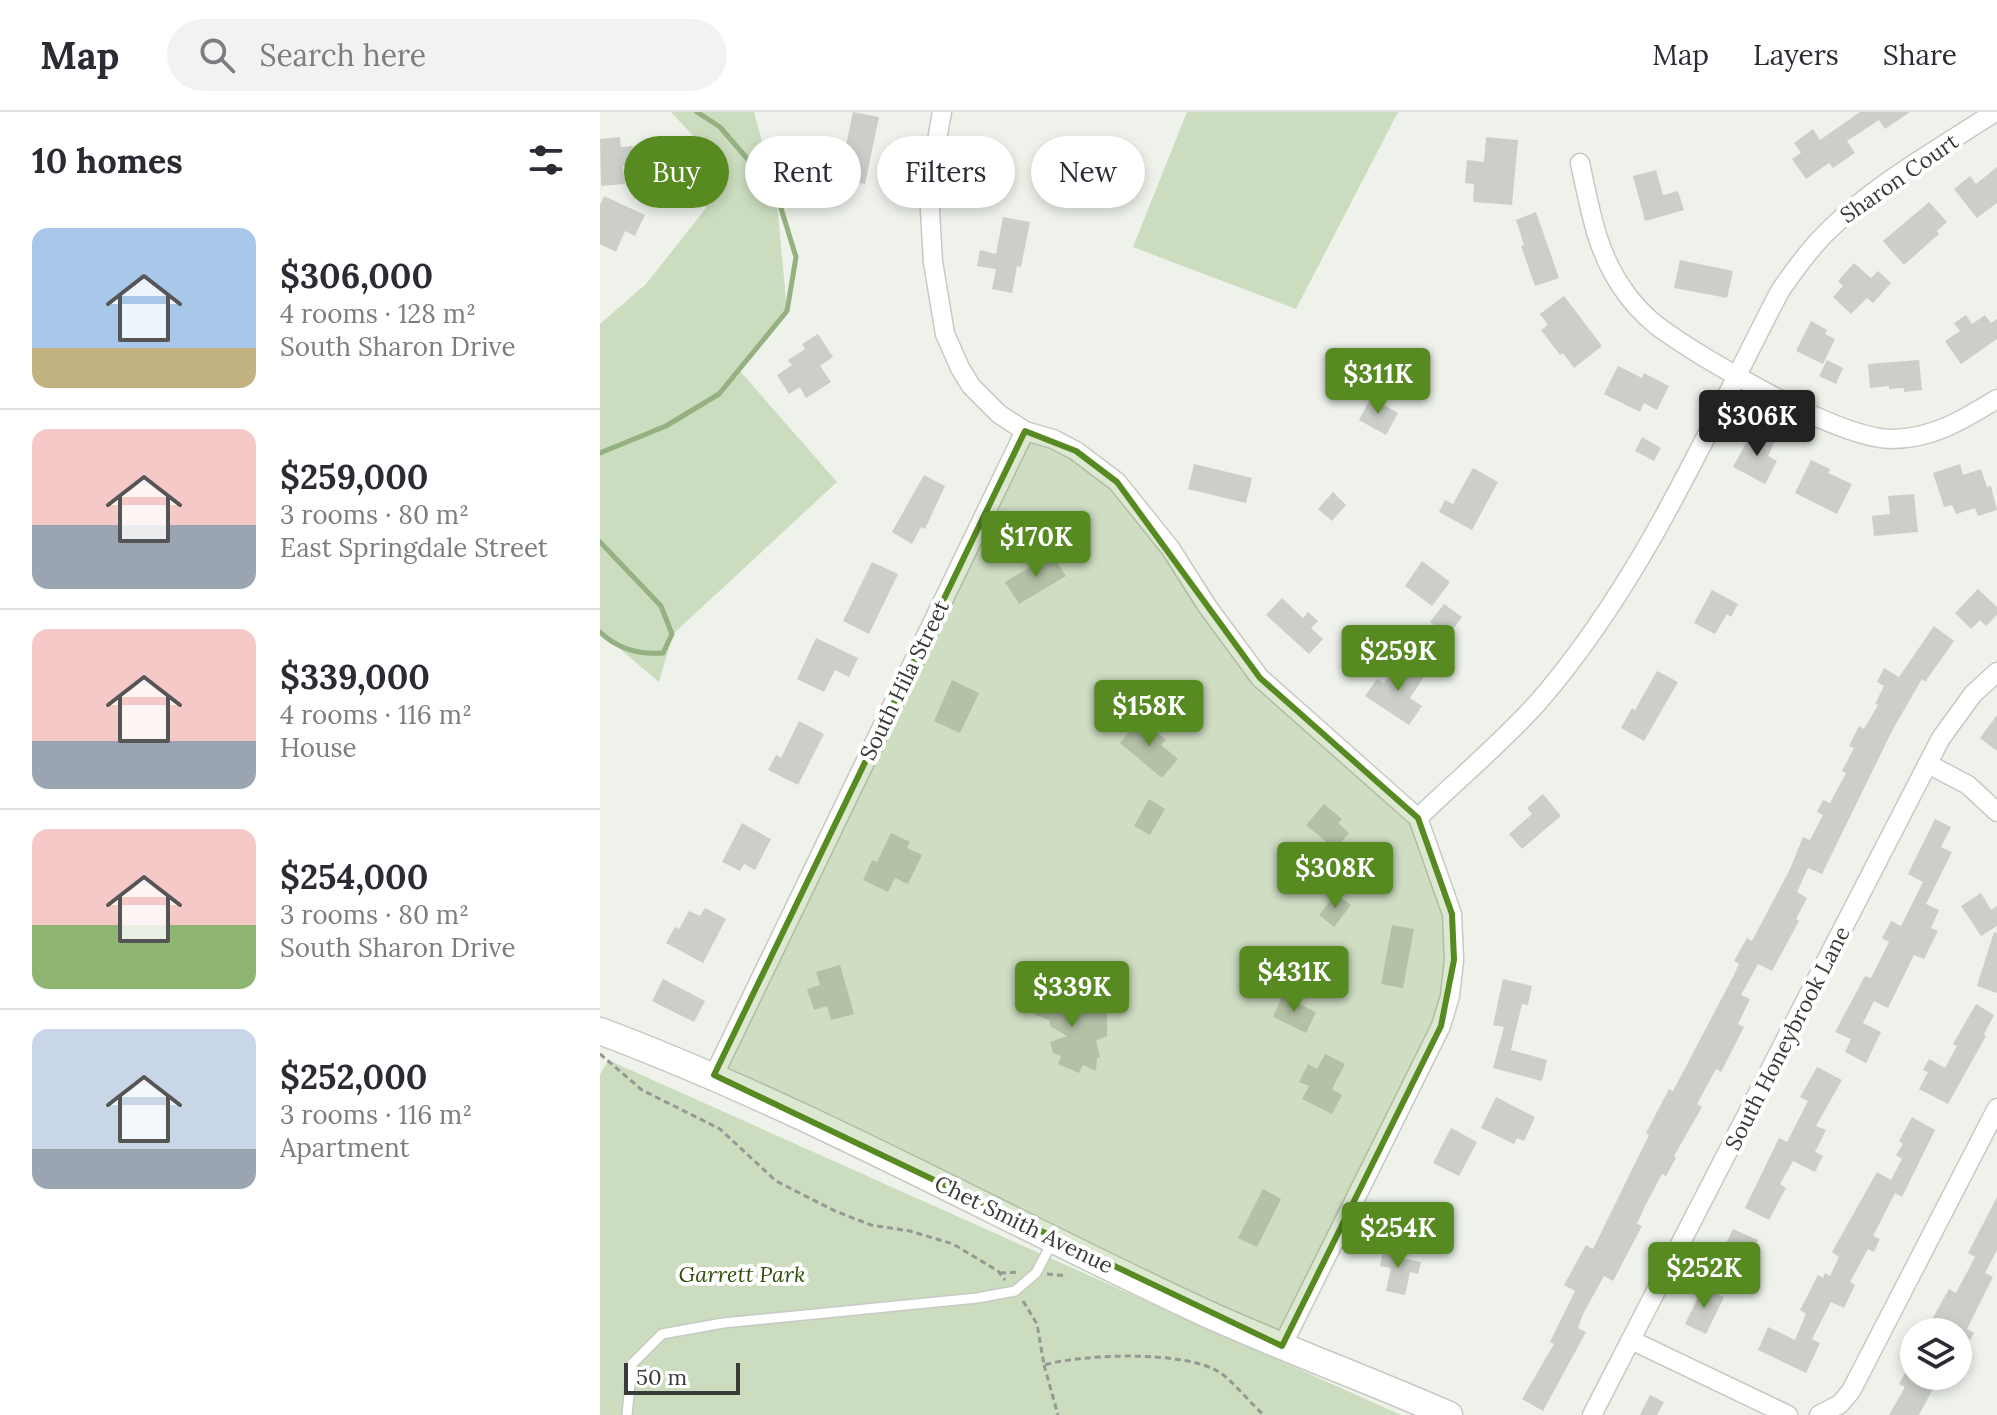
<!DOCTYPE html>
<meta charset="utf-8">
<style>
body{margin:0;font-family:Lora,serif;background:#f2f2f3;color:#2b2b33;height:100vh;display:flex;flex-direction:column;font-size:30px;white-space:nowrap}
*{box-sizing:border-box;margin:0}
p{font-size:26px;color:#7c7c81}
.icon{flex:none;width:44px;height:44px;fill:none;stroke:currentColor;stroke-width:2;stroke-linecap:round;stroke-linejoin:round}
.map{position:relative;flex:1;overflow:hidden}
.details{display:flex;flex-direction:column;background:#fff;width:600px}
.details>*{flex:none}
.banner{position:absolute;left:24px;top:24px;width:760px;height:72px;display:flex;gap:16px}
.tools{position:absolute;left:1300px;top:1206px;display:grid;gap:16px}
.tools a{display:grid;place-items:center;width:72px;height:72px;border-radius:50%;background:#fff;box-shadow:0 4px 12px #0003;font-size:40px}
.scale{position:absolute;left:24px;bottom:20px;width:116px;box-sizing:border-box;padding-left:8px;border:4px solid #393b38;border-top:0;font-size:22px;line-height:28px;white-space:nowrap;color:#393b38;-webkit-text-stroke:6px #fff;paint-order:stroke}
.price{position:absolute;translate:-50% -68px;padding:0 18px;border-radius:8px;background:#578a21;color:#fff;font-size:26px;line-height:52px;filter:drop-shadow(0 2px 4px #0008)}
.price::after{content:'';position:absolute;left:50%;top:48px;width:24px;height:18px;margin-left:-12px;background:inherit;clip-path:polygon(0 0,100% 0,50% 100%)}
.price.current{background:#222;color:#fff}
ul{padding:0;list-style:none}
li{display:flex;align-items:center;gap:24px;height:200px;padding:0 32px}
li+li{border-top:2px solid #e1e1e2}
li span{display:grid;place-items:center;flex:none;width:224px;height:160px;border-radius:16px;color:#555}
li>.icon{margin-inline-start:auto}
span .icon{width:96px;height:96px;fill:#fffc;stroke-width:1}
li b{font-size:34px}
h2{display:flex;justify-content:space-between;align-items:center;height:96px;padding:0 32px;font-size:34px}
.chip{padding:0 28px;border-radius:36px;background:#fff;box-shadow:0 4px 12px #0003;font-size:28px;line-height:72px}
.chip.current{background:#578a21;color:#fff}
header{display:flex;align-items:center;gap:48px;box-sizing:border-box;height:112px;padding:0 40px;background:#fff;border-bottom:2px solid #e1e1e2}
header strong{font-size:38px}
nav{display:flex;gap:44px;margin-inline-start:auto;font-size:28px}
.search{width:560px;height:72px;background:#f2f2f3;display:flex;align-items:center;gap:20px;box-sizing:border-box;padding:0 28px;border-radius:44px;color:#7c7c81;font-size:30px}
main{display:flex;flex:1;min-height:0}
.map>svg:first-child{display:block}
.green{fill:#cbdcbf}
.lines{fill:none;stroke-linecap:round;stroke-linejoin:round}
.stream{stroke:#95b081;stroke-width:5}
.building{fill:#cbcfc8}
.lane-casing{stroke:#c6cac3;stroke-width:12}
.street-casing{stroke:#c6cac3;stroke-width:21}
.secondary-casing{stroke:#c6cac3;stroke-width:29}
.path{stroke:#959893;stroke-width:3;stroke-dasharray:6 4;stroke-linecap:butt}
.lane{stroke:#fff;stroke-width:9}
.street{stroke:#fff;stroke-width:18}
.secondary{stroke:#fff;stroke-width:26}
.marked{fill:#578a21;fill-opacity:0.2;stroke:#578a21;stroke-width:6;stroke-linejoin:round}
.labels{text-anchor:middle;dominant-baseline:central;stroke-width:8;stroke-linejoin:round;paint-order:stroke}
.street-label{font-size:22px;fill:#393b38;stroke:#fff}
.park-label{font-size:22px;font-style:italic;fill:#2f500a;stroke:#fff}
</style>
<header>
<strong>Map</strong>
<div class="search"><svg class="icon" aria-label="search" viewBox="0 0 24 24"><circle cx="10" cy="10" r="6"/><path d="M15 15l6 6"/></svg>Search here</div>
<nav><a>Map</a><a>Layers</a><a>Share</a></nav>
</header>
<main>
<section class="details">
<h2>10 homes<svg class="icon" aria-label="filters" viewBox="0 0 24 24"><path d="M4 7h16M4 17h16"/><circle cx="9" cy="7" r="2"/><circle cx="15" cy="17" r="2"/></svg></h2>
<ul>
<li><span style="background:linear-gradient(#a9c7e8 75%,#c2b280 0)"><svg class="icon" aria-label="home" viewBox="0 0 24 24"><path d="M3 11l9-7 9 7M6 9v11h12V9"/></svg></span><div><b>$306,000</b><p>4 rooms · 128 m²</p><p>South Sharon Drive</p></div></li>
<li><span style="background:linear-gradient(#f6c9c9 60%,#9aa5b1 0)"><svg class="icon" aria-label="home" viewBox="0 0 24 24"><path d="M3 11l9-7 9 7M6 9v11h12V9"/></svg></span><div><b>$259,000</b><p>3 rooms · 80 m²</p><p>East Springdale Street</p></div></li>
<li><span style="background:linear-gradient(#f6c9c9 70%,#9aa5b1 0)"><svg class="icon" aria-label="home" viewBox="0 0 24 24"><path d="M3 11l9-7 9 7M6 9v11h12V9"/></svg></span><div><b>$339,000</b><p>4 rooms · 116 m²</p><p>House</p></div></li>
<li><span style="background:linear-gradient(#f6c9c9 60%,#8fb573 0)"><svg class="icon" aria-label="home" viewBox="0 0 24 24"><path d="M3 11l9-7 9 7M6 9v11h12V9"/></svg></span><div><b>$254,000</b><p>3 rooms · 80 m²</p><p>South Sharon Drive</p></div></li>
<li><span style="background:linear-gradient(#c9d6e8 75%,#9aa5b1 0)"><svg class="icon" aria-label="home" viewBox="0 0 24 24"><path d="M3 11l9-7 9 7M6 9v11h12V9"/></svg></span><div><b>$252,000</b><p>3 rooms · 116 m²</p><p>Apartment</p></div></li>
</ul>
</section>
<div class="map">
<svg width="1397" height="1303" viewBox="0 0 1397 1303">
<rect width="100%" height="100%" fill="#eef2eb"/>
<g class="green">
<polygon points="71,0 154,0 176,80 187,199 140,259 237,370 73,522 59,570 0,520 0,212 46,172 106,96 99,30"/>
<polygon points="587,0 798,0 696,197 533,135"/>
<polygon points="8,948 801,1303 0,1303 0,963"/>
</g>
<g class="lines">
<g class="stream">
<polyline points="0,341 66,314 119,282 187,199 196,145 176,80 120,15 97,0"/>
<path d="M0 430 61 494 72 522 63 541C38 543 18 537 0 520"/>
</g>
</g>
<g class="building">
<polygon points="253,0 279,5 265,72 232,65 238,31 246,33"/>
<polygon points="1260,0 1310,0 1285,17 1279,8 1247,29 1255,41 1233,56 1229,51 1206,67 1192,47 1201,41 1194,31 1213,17 1220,28"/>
<polygon points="20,25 21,35 33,34 35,52 23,54 25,72 1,74 0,27"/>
<polygon points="886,25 918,28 912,93 873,90 874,72 865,71 867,48 884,50"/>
<polygon points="1397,55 1397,91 1377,106 1354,77 1370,64 1376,72"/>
<polygon points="1056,58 1063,83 1078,79 1084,98 1045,109 1033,64"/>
<polygon points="4,84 45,103 35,124 25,119 16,140 0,132 0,93"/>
<polygon points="1329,90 1347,110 1337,119 1339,122 1304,153 1283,129"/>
<polygon points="936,100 959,166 935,174 921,134 924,133 916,108"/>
<polygon points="403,105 430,110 421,155 417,154 412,181 392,177 396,157 377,154 380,138 396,142"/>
<polygon points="1080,148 1133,159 1127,186 1074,176"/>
<polygon points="1254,151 1271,166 1278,159 1291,171 1273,191 1267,186 1251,202 1233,185 1243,174 1238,169"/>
<polygon points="964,184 1002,234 974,256 963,241 960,243 941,218 948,213 940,202"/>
<polygon points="1366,203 1372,212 1385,203 1391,211 1397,207 1397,227 1361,252 1345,229 1360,219 1354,211"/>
<polygon points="1211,209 1227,218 1225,222 1235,227 1223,252 1196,239"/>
<polygon points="218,222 233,245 220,254 231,270 206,286 200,275 189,282 177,263 192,253 188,248 205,237 202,232"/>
<polygon points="1227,248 1243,256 1236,272 1219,264"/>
<polygon points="1319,248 1322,278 1304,280 1304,276 1289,277 1289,274 1270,276 1268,252"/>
<polygon points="1018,254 1042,266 1044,261 1069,274 1057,298 1044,291 1040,300 1004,282"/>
<polygon points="771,286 798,301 786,323 759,308"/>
<polygon points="1153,318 1175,329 1168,344 1177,349 1165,372 1133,355"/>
<polygon points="1042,325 1061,336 1054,349 1035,339"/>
<polygon points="1211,348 1230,357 1228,361 1252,372 1237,402 1195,381"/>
<polygon points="594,352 652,366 646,391 588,377"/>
<polygon points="1360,352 1363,363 1381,357 1387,375 1391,374 1397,398 1378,404 1375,396 1356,402 1352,393 1344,395 1333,361"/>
<polygon points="873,356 898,370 872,418 839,400 845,388 853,392"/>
<polygon points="324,363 345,374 325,417 321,415 312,432 292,420"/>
<polygon points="733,380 746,393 732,409 718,397"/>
<polygon points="1314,382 1318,420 1274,424 1272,404 1290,402 1288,384"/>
<polygon points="452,442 466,464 419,492 405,470"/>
<polygon points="822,449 850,470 832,494 805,474"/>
<polygon points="272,450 298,462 269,522 243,509"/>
<polygon points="1378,477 1397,495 1397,503 1386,514 1380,508 1371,517 1355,501"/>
<polygon points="1112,478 1138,492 1131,505 1127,502 1115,522 1094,511"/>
<polygon points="682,486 703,506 708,500 718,509 711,516 723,527 709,542 666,503"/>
<polygon points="844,492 862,505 848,524 830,510"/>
<polygon points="1334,514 1354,529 1325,570 1322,567 1293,617 1222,762 1208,756 1197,780 1207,786 1196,807 1199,809 1172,859 1158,852 1141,883 1150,887 1138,912 1144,915 1121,960 1116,957 1097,992 1102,995 1074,1044 1076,1046 1066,1064 1062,1062 1045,1094 1037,1112 1042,1114 1013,1169 1004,1164 983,1202 978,1216 986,1220 943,1299 922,1287 954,1232 950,1230 975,1179 964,1173 986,1133 993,1137 1049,1023 1046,1021 1069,977 1073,979 1134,863 1139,852 1134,849 1147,826 1152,829 1190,757 1203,725 1210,728 1223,703 1217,700 1223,688 1230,691 1246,661 1242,659 1254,636 1249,634 1259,614 1264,617 1278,593 1275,592 1284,574 1277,570 1284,556 1299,565"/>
<polygon points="216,526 258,546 249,565 235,558 224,580 197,567"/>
<polygon points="808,552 825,563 810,586 822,594 809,613 765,584 777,567 784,571 793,557 800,562"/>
<polygon points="1057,559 1078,570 1044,629 1021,616 1032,596 1035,598"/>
<polygon points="352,568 379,581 360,621 334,609"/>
<polygon points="1397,603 1397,639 1380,626"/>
<polygon points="541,607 566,628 561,633 578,647 562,666 520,631"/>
<polygon points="199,609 224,622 198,673 168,658 176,643 181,646"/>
<polygon points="943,682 961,704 922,737 909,722 932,702 927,696"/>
<polygon points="549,687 565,697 550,723 534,714"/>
<polygon points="724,692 742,707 738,711 749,721 735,737 706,713"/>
<polygon points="1335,707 1351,715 1341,735 1352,740 1326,792 1339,798 1331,816 1338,819 1324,847 1314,843 1288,896 1274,889 1263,911 1281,920 1266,951 1245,940 1251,927 1235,920 1265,864 1271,866 1289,830 1282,826 1291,809 1301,814 1323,770 1308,762"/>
<polygon points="142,711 171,727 155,758 144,752 140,759 122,750"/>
<polygon points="291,721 310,730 307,736 322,743 308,772 295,766 288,780 263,768 272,748 277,750"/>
<polygon points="1381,781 1391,798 1397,794 1397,814 1381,824 1361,794"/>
<polygon points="736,782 751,793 734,815 719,803"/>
<polygon points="105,796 126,807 103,851 66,831 75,815 79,817 89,799 100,804"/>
<polygon points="792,813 814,817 803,876 781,872"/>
<polygon points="1394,820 1397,821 1397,881 1377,874"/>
<polygon points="240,853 254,902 231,908 227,894 214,898 207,877 220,873 216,860"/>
<polygon points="63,867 105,889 94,910 52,889"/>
<polygon points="903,867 932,874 928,893 922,892 911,938 947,948 942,969 893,956 904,915 893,913"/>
<polygon points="440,874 483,896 488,891 507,900 507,924 496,929 500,945 497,946 496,959 483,953 479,961 458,952 461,944 453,941 450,930 467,924 450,914 450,909 428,899"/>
<polygon points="682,884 716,900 706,921 673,905"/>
<polygon points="1376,892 1394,903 1384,922 1386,924 1348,992 1319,977 1328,960 1323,958 1329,947 1345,956 1357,934 1353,932"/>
<polygon points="725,942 745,952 732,977 742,983 732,1002 702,987 709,974 699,970 708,952 717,957"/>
<polygon points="1217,955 1242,968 1216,1014 1226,1018 1215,1040 1223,1044 1215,1060 1193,1049 1180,1072 1186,1076 1169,1108 1145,1096 1179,1026 1187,1030 1208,989 1200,985"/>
<polygon points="896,985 935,1005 924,1029 917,1026 914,1032 881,1016"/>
<polygon points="1312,1005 1335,1018 1302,1085 1295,1081 1273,1124 1280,1127 1274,1140 1268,1137 1250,1170 1255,1173 1244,1196 1231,1190 1212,1227 1220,1231 1206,1261 1158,1238 1168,1215 1195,1228 1206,1202 1200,1198 1218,1163 1223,1166 1225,1161 1230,1164 1239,1145 1232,1140 1277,1060 1291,1068 1302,1047 1296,1043 1303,1032 1299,1029"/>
<polygon points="851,1016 877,1030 859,1064 833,1051"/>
<polygon points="663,1077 681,1087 657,1135 638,1126"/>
<polygon points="1397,1085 1397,1138 1385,1161 1393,1165 1367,1217 1374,1221 1358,1249 1358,1220 1325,1220 1349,1177 1356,1181 1375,1145 1368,1141"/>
<polygon points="1133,1117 1158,1128 1140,1164 1116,1152"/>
<polygon points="784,1135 802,1139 801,1146 821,1150 818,1162 810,1160 805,1183 786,1179 791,1156 780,1154"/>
<polygon points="1103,1175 1124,1185 1106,1222 1085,1212"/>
<polygon points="1314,1245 1314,1264 1328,1264 1337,1269 1319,1303 1289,1303 1305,1275 1299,1272"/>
<polygon points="1050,1283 1064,1290 1057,1303 1040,1303"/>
</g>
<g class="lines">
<defs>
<polyline id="lane" points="27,1303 32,1252 62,1222 123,1211 377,1186 415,1179 436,1161 453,1129"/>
<g id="street">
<polyline points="342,0 332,56 330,99 333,150 345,222 360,256 371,274 399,302 425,319 453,327 476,339 517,370 570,436 607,494 660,566 818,706 852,802 854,848 850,884 841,914 682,1234"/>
<path d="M980 51C990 96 996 139 1023 177 1032 191 1044 203 1056 213 1101 247 1237 326 1291 327 1332 327 1363 308 1397 287"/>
<polyline points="1328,652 1368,673 1397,700"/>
<path d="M818 706C858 667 903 630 940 588 1044 467 1107 319 1180 179 1195 157 1210 136 1230 117 1277 71 1340 36 1395 0"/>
<polyline points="114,963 425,319"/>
<polyline points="1031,1228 1188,1303"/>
<polyline points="992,1303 1341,626 1373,582 1397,560"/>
<polyline points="1219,1303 1240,1292 1251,1279 1397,996"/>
</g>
<path id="secondary" d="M0 919C208 997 402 1107 603 1200 684 1237 767 1267 849 1303"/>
</defs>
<use href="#lane" class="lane-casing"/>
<use href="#street" class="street-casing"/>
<use href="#secondary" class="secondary-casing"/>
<g class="path">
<polyline points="0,942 42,978 120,1017 176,1069 235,1099 271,1113 310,1119 353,1132 398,1159 405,1168"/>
<polyline points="400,1161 420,1160"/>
<polyline points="447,1162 467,1164"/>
<path d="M423 1189 437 1212 444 1253C483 1242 584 1238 619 1260 632 1268 651 1292 664 1303"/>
<polyline points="444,1253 458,1303"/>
</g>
<use href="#lane" class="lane"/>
<use href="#street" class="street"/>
<use href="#secondary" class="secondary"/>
</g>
<path class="marked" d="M425 319 476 339 517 370 660 566 818 706 852 802 854 848 841 914 682 1234 114 963Z"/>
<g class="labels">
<g class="street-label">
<text transform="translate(1299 66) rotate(-35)">Sharon Court</text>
<text transform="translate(304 568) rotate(-64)">South Hila Street</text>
<text transform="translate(1187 926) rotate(-63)">South Honeybrook Lane</text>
<text transform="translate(424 1112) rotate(26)">Chet Smith Avenue</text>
</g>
<g class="park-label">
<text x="142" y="1162">Garrett Park</text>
</g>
</g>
</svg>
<div class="tools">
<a><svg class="icon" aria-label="layers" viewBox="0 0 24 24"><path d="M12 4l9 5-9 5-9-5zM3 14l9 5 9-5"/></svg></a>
</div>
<div class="scale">50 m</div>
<b class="price" style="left:778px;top:304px">$311K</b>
<b class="price current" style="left:1157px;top:346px">$306K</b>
<b class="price" style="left:436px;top:467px">$170K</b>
<b class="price" style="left:798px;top:581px">$259K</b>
<b class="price" style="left:549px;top:636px">$158K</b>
<b class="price" style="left:735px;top:798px">$308K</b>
<b class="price" style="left:694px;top:902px">$431K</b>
<b class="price" style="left:472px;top:917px">$339K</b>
<b class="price" style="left:798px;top:1158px">$254K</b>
<b class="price" style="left:1104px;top:1198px">$252K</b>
<div class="banner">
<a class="chip current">Buy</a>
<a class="chip">Rent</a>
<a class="chip">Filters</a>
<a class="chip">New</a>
</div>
</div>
</main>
